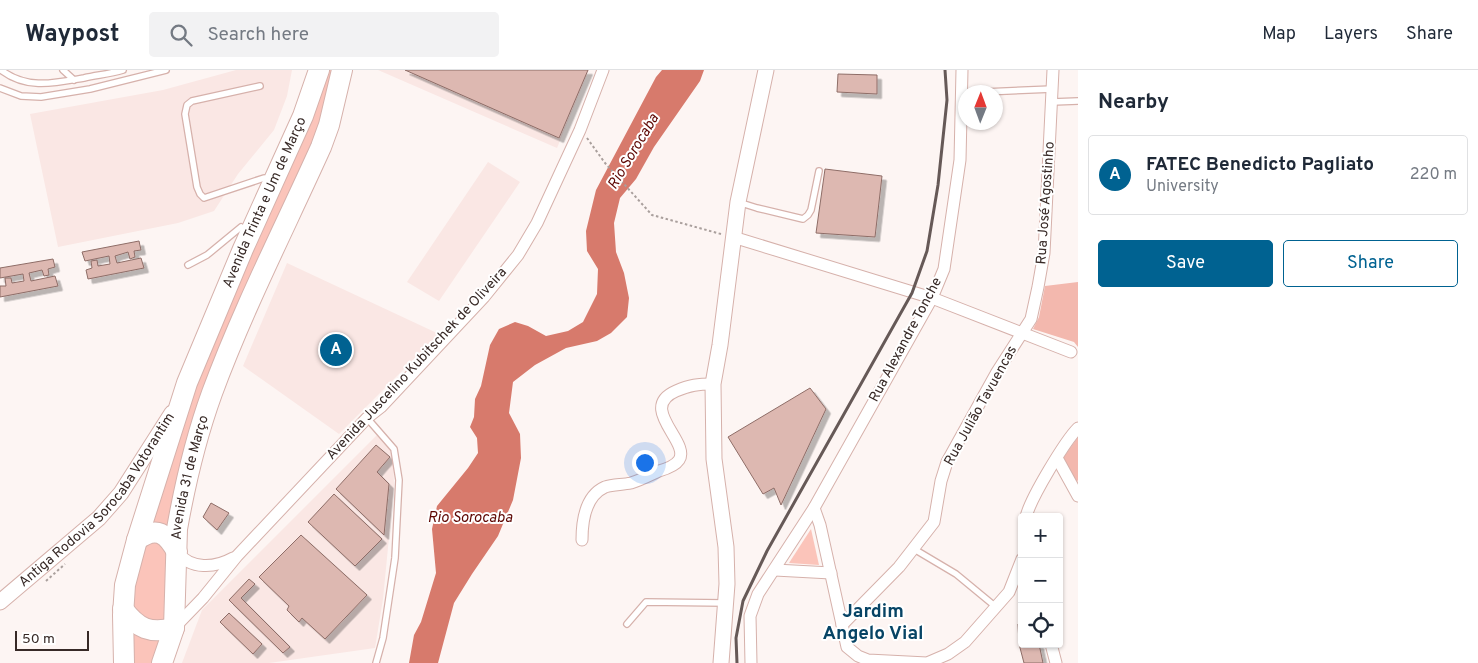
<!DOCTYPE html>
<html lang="en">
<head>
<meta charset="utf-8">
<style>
  :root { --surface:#fff; --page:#f2f2f3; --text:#1f2937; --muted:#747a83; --line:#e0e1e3; --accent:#006291 }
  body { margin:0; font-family:Overpass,sans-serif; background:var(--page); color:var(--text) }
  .controls { position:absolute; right:15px; bottom:15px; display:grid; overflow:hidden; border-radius:5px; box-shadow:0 1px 4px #0004 }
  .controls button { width:45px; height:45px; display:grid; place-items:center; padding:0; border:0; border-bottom:1px solid var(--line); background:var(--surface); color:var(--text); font:25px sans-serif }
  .compass { position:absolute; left:958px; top:15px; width:45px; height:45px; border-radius:50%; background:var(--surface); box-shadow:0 1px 4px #0004; rotate:1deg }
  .scale { position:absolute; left:15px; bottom:12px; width:74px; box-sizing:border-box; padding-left:5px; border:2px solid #372926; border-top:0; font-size:14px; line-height:18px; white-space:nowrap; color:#372926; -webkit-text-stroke:4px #fff; paint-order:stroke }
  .you { position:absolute; left:644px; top:392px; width:18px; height:18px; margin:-12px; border:4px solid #fff; border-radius:50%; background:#1a73e8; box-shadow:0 0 0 8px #1a73e833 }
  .badge { display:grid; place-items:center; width:32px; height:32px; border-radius:50%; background:var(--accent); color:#fff; font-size:16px; font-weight:700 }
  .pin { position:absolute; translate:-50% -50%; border:2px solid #fff; box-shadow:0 1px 5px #0006 }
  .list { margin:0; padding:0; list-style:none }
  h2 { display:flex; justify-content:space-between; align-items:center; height:65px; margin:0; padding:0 20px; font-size:21px }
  h2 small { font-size:16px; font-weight:400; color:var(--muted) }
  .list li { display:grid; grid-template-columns:32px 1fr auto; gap:15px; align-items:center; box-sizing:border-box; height:80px; margin:0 10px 10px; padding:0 10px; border:1px solid var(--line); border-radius:5px }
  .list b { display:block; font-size:19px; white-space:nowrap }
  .list p { margin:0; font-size:16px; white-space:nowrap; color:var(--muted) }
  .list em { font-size:16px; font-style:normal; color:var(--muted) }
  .actions { display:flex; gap:10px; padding:15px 20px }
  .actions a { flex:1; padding:11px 0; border:1px solid var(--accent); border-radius:5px; text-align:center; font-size:18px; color:var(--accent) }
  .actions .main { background:var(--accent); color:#fff }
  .icon { flex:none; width:28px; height:28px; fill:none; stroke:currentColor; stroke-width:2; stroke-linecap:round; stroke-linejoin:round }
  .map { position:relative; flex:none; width:1078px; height:593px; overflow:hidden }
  header { display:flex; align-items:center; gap:30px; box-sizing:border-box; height:70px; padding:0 25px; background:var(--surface); border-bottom:1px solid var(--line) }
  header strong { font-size:24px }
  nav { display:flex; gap:28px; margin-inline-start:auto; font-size:18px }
  .search { width:350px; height:45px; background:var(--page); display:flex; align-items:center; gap:12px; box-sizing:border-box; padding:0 18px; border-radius:5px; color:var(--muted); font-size:19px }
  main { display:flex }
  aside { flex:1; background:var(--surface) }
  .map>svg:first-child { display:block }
</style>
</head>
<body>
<header>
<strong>Waypost</strong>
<div class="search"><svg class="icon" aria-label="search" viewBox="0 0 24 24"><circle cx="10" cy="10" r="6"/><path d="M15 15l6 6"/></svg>Search here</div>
<nav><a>Map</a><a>Layers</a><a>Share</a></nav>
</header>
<main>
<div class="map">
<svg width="1078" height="593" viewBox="0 0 1078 593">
  <defs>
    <filter id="shadow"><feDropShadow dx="4.5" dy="4.5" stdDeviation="0" flood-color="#0004"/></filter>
  </defs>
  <rect width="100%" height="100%" fill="#fdf5f3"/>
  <!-- built -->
  <g fill="#fae7e4">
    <path d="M236 0H292L287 26 274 60 238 104 214 141 178 153 58 177 30 44 163 20Z"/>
    <path d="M378 0H589L557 78Z"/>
    <path d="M488 92 520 112 439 231 407 212Z"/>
    <path d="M287 193 439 264 339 364 243 296Z"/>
    <path d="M377 365 393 380 394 416 383 529 375 578 269 593H182L202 540Z"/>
  </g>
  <!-- green -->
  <g fill="#fbc4ba">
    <path d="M324 0H338L323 54 245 225 172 463 152 456 188 328Z"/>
    <path d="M811 459 819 495 789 493Z"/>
    <path d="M149 468 168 479 167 545 164 550 146 552 132 535 139 490Z"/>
    <path d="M130 557 165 564 155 593H132Z"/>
  </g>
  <!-- forest -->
  <g fill="#f3b8ae">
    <path d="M1078 212V277L1074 272 1033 259 1039 247 1045 216Z"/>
    <path d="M1078 367V410L1077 412 1063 388Z"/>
  </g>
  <!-- water -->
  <path fill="#d77a6c" d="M662 0H704L700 11 654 77 636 109 620 128 614 153 616 182 624 203 629 228 627 247 611 263 597 271 566 278 535 295 513 312 509 343 520 364 521 388 513 430 498 466 472 504 454 533 438 593H409L414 565 421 552 436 503 432 459 437 436 468 398 478 383 477 368 470 357 474 347 475 329 481 316 490 275 499 259 515 252 528 256 546 266 568 261 583 252 597 224 598 199 587 181 586 161 596 120 656 7Z"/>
  <!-- building -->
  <g fill="#ddb8b1" stroke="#8e6d67" filter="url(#shadow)">
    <path d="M405 0H588L559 68Z"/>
    <path d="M838 4 877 5V24L837 22Z"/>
    <path d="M825 99 882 106 875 167 816 163Z"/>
    <path d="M139 171 141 180 134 181 135 187 130 189 128 182 115 186 117 193 141 188 144 198 88 209 86 200 92 198 91 191 97 190 98 196 110 194 109 186 85 191 82 182Z"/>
    <path d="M53 189 55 197 48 199 49 205 44 206 42 200 29 203 31 211 55 206 58 216 0 227V216H6L5 208H11L12 213 24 211 23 204 0 208V198Z"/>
    <path d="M810 318 826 339 781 435 774 418 763 424 728 367Z"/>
    <path d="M376 375 390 387 377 402 389 414 384 465 336 419Z"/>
    <path d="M334 424 382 469 355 496 308 452Z"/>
    <path d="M211 433 229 443 217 460 203 447Z"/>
    <path d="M301 465 367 525 325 569 302 548 299 552 287 540 289 536 259 507Z"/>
    <path d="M249 509 255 514 241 528 290 577 283 583 229 530Z"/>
    <path d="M229 543 262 574 253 584 220 552Z"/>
    <path d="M1018 554 1022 555V574H1039L1043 593H1024L1019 574Z"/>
  </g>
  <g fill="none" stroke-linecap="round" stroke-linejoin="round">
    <defs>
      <g id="lane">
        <path d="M1 0C27 20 55 13 84 8 97 5 110 4 123 0"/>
        <path d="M63 0 74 10"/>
        <path d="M260 16 192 31 187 35 185 44 197 117 200 124 204 128 264 108"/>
        <path d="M0 18 21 26 41 27 90 19 166 0"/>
        <path d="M984 22 1053 19"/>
        <path d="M1052 32 1078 31"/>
        <path d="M738 132 757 138 803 149 808 145 811 140 819 101"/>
        <path d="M188 195 207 185 241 157"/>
        <path d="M367 348 394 379 399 410 395 488 383 568 376 593"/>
        <path d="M914 479 956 504 996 537"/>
        <path d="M627 554 646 532 725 533"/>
      </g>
      <g id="street">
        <path d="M733 167 932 228 1071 282"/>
        <path d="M1057 388 1078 426"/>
        <path d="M814 438 820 455 847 577 858 586 868 590 927 593 948 584 965 572 1009 522 1022 489"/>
        <path d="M1026 447C1030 429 1065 371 1078 358"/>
        <path d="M582 470C582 451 585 426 605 417 613 414 622 415 631 413 641 410 650 405 659 401 666 399 675 396 679 390 691 372 637 338 676 321 690 315 698 314 713 314"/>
        <path d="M177 482C191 500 215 498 233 488"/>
        <path d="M775 500 831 503"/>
        <path d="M842 555 899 497 934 452 941 411 947 392 997 302 1031 249 1038 217 1044 183 1053 0"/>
        <path d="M174 558 203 528 237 486 367 348 381 337 484 227 518 185 537 153 580 60 603 0"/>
        <path d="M1051 574 1056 593"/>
        <path d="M751 593 750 546 758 524 814 438 932 228 944 199 960 90 962 0"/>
      </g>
      <g id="secondary">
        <path id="s1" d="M0 532 99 448 121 423 172 343"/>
        <path d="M721 593 727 514 726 477 714 389 713 314 720 275 738 132 766 0"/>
      </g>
      <g id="highway">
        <path d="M137 470C157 455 167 464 177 482"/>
        <path d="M123 539C138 559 150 564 174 558"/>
        <path id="s2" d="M124 593 123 545 125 515 137 470 187 313 243 179 303 46 319 0"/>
        <path id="s3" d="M162 593 174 558 177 459C185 414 196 367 212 323 243 239 284 159 321 77L329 55 342 0"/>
      </g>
    </defs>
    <!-- lane casing -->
    <use href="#lane" stroke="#d6b1ab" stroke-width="8"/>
    <!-- street casing -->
    <use href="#street" stroke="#d6b1ab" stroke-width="13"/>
    <!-- secondary casing -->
    <use href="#secondary" stroke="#d6b1ab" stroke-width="17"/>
    <!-- highway casing -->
    <use href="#highway" stroke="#d6b1ab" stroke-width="22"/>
    <!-- path -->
    <g stroke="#a99f9c" stroke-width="2" stroke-dasharray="2.5 2.5" stroke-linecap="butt">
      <path d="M587 68 605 93 652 145 721 164"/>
      <path d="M46 511 65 494"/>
    </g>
    <!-- lane -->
    <use href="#lane" stroke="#fff" stroke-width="5.5"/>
    <!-- street -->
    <use href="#street" stroke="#fff" stroke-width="11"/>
    <!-- secondary -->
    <use href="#secondary" stroke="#fff" stroke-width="15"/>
    <!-- highway -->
    <use href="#highway" stroke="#fff" stroke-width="20"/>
    <!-- rail -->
    <path stroke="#665957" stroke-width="3" d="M737 593 736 568 743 531 767 481 912 223 927 181 938 115 947 30 945 0"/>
  </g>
  <g text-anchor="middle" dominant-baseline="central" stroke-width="4" stroke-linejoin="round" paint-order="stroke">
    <!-- street labels -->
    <g font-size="14" fill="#372926" stroke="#fff">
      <text stroke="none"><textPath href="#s2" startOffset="486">Avenida Trinta e Um de Março</textPath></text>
      <text transform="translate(1046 133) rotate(-86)">Rua José Agostinho</text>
      <text transform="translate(906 270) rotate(-62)">Rua Alexandre Tonche</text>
      <text transform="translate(417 294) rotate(-47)">Avenida Juscelino Kubitschek de Oliveira</text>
      <text transform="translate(981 336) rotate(-61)">Rua Julião Tavuencas</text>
      <text stroke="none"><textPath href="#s3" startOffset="189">Avenida 31 de Março</textPath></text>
      <text stroke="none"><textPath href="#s1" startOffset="142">Antiga Rodovia Sorocaba Votorantim</textPath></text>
    </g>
    <!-- water labels -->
    <g font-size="15" font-style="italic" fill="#5e0703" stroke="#fff">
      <text transform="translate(634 82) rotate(-59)">Rio Sorocaba</text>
      <text x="470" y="448">Rio Sorocaba</text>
    </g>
    <!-- district labels -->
    <g font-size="19" font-weight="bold" fill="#074465" stroke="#fff">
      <text x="873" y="542">Jardim<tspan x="873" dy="22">Angelo Vial</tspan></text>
    </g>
  </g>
</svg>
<div class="controls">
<button>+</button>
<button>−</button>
<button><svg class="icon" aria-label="locate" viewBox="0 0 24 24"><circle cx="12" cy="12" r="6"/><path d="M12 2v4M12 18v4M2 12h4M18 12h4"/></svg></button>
</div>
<svg class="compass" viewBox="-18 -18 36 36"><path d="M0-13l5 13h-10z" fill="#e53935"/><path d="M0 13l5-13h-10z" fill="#747a83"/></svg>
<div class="scale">50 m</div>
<div class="you"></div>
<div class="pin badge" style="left:336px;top:280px">A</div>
</div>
<aside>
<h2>Nearby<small></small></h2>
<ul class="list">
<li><span class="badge">A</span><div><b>FATEC Benedicto Pagliato</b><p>University</p></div><em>220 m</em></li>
</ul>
<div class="actions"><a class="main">Save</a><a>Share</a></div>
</aside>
</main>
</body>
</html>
